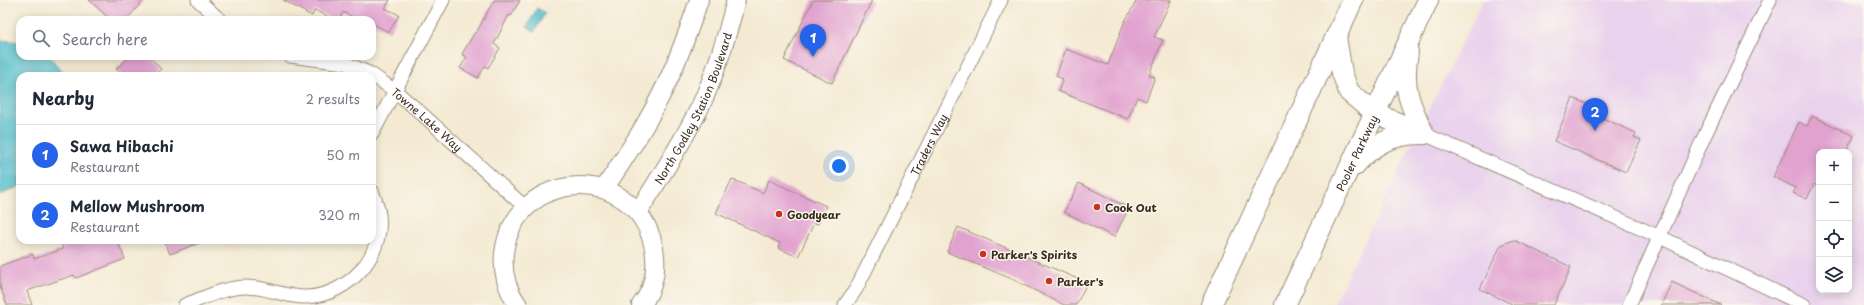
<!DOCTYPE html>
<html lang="en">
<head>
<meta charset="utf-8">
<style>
  :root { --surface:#fff; --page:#f2f2f3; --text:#1f2937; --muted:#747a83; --line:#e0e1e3; --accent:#2563eb }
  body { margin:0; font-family:"Playpen Sans",sans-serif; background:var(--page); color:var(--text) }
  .controls { position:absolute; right:12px; bottom:12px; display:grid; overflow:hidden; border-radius:8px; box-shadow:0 2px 10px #0003 }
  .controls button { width:36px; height:36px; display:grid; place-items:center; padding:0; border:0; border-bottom:1px solid var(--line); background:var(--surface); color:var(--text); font:20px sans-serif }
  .you { position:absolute; left:839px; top:166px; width:14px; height:14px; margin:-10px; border:3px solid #fff; border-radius:50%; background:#1a73e8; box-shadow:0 0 0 6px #1a73e833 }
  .badge { display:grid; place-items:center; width:26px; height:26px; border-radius:50%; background:var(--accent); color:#fff; font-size:13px; font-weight:700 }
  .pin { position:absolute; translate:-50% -33px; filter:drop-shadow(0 1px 2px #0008) }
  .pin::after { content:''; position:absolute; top:21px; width:14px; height:12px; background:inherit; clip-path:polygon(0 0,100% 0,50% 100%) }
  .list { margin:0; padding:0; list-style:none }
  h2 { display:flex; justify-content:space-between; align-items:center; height:52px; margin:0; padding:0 16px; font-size:17px }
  h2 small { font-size:13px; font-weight:400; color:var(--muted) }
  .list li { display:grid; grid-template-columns:26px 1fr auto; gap:12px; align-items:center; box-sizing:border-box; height:60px; padding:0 16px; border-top:1px solid var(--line) }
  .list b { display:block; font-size:15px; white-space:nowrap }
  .list p { margin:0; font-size:13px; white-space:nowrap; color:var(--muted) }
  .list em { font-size:13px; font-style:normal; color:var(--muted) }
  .icon { flex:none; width:22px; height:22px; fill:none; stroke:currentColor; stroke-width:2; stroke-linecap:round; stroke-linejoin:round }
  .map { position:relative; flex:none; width:1864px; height:305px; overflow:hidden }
  .search { position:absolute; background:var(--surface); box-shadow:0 2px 10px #0003; left:16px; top:16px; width:360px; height:44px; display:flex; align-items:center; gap:10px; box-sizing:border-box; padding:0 14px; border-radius:12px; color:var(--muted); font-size:15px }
  .panel { position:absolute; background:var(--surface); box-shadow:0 2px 10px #0003; left:16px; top:72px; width:360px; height:172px; border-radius:12px }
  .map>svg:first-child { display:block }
</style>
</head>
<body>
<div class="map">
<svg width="1864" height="305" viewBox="0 0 1864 305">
  <rect width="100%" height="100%" fill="#fbf7ec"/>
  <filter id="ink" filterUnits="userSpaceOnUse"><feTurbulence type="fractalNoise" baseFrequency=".025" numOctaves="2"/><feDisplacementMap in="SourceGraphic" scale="8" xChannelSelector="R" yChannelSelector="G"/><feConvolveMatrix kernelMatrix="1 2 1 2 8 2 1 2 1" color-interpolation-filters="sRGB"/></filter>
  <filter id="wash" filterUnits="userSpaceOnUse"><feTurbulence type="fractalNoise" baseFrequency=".012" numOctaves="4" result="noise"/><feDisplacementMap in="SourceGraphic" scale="16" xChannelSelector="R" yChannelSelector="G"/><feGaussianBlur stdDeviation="0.9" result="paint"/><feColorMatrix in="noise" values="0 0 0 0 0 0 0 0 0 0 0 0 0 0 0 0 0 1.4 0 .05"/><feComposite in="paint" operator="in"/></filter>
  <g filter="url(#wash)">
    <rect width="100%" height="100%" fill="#f4ead3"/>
    <!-- built -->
    <path fill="#e9d2ed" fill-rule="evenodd" d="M1483 0H1864V305H1333ZM1819 152H1849V290H1819Z"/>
    <!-- water -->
    <g fill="#52becd" stroke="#467476">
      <path d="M537 8 545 13 534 32 527 27Z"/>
      <path d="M0 40 20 42V56H49L62 71 64 76H20V186L0 195Z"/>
    </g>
    <g id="blocks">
      <!-- building -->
      <g fill="#e1a2d0">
        <path d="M89 0H144L126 20H111Z"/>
        <path d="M283 0H390L385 8 399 15 389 32 372 23V20H358L343 12 339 20H334L315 10 312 16Z"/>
        <path d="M494 0H520L511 16 509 15 494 44 500 48 488 68 485 66 478 78 460 68 467 57 462 54 475 32 476 33Z"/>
        <path d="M813 0H872L832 83 784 60Z"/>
        <path d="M1137 0H1171L1154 37 1163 40 1149 75 1155 77 1146 101 1137 97 1128 119 1058 91 1063 79 1056 76 1066 49 1108 65 1124 23Z"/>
        <path d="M130 56H149L161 69 154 76H123L116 69Z"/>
        <path d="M1573 98 1600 110 1598 116 1636 133 1634 137 1641 140 1626 172 1554 141Z"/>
        <path d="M1812 116 1854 136 1846 152H1819V187L1814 184 1807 199 1793 193 1796 188 1773 177 1799 122 1807 126Z"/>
        <path d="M732 179 763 193 769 180 826 206 818 224 814 223 798 257 778 248 780 243 716 213Z"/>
        <path d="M1079 183 1129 208 1114 237 1064 212Z"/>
        <path d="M958 227 1087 283 1076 305H1064L1012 279 947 252Z"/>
        <path d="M69 240H117L125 259 76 278 74 275 27 291 32 305H7L0 286V266L33 254 34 259 63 249 61 243Z"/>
        <path d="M164 240H204V241L170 254Z"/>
        <path d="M1514 240 1571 267 1554 305H1514L1480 289 1501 245Z"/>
        <path d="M1672 282 1721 305H1661Z"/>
      </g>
    </g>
  </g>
  <g filter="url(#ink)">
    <use href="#blocks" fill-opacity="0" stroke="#988a78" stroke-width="1"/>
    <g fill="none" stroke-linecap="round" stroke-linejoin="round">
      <defs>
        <g id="street">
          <path d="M198 0 220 20"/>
          <path id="s1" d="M290 56 345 63 371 74 395 91 422 114 526 208"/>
          <path d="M372 134 443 0"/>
          <path d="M1424 134 1660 237 1804 305"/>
          <path d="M185 305C204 298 223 288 244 287 265 286 286 298 307 297 348 295 384 257 379 215 378 207 375 199 372 191"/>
          <path id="s2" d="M845 305 856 289 1001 0"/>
          <path d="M1629 305 1703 139 1770 0"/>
        </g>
        <g id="secondary">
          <path d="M604 189C624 159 644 129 660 97 676 66 688 33 699 0"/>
          <path id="s3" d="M638 212C660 178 682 143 700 107 716 73 727 36 736 0"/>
          <path d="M518 305C507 290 502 271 504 253 515 169 633 162 653 244 658 264 655 289 641 305"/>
        </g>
        <g id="primary">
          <path d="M1336 37 1342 73 1349 92 1374 113 1424 134"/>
          <path d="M1408 52C1402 87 1409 103 1424 134"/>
          <path d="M1354 166C1373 144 1392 134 1422 134"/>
          <path d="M1211 305 1353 0"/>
          <path id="s4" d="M1285 305 1428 0"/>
        </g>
      </defs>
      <!-- street casing -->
      <use href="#street" stroke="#988a78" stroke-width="15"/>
      <!-- secondary casing -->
      <use href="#secondary" stroke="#988a78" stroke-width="20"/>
      <!-- primary casing -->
      <use href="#primary" stroke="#988a78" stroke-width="22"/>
      <!-- street -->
      <use href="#street" stroke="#fff" stroke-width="13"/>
      <!-- secondary -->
      <use href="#secondary" stroke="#fff" stroke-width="18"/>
      <!-- primary -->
      <use href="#primary" stroke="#fff" stroke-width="20"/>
    </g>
  </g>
  <!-- markers -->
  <g fill="#c8321e" stroke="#fbf7ec" stroke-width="1.5">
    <circle cx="1097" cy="207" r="4"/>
    <circle cx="779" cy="214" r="4"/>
    <circle cx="983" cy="254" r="4"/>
    <circle cx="1049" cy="281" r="4"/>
  </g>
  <g text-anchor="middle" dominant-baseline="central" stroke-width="3" stroke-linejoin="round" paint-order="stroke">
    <!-- street labels -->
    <g font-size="11" fill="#3b2a1e" stroke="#fbf7ec">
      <text stroke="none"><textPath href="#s3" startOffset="118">North Godley Station Boulevard</textPath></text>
      <text stroke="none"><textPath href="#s1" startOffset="156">Towne Lake Way</textPath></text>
      <text stroke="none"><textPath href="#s2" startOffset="181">Traders Way</textPath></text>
      <text stroke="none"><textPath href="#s4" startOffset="168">Pooler Parkway</textPath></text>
    </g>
    <!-- poi labels -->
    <g font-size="11" font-weight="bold" fill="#3b2a1e" stroke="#fbf7ec" text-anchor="start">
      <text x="1105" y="207">Cook Out</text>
      <text x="787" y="214">Goodyear</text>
      <text x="991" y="254">Parker's Spirits</text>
      <text x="1057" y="281">Parker's</text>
    </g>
  </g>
</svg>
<div class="controls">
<button>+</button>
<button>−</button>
<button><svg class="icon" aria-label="locate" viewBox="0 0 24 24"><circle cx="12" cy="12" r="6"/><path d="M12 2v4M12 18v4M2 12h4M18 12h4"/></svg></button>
<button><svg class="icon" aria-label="layers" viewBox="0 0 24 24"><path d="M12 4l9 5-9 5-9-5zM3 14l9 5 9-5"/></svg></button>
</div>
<div class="you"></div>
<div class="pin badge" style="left:813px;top:57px">1</div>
<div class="pin badge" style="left:1595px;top:131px">2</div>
<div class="search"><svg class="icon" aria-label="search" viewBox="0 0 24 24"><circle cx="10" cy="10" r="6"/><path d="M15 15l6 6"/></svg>Search here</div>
<section class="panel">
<h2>Nearby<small>2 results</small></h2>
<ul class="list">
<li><span class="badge">1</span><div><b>Sawa Hibachi</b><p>Restaurant</p></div><em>50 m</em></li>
<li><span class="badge">2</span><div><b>Mellow Mushroom</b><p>Restaurant</p></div><em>320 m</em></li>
</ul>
</section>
</div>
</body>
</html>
